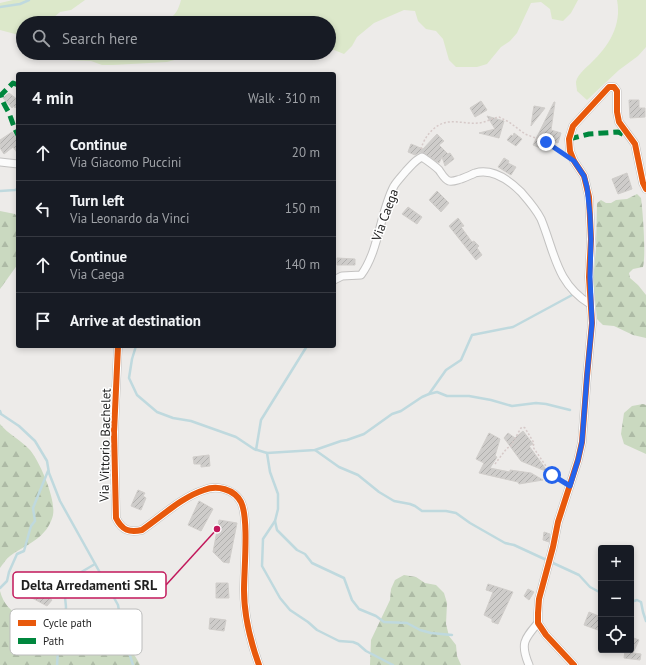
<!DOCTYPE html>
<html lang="en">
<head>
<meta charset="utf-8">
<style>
  :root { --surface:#171b24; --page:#20242c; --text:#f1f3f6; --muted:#9ea1a6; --line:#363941 }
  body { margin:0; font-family:"PT Sans",sans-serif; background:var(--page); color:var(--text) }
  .controls { position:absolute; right:12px; bottom:12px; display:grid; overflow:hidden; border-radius:4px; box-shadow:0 2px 6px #0003 }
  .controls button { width:36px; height:36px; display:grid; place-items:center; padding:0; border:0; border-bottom:1px solid var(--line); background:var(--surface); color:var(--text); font:20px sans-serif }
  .stop { position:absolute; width:12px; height:12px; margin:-9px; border:3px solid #2563eb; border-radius:50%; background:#fff }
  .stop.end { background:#2563eb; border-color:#fff; box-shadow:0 1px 4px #0008 }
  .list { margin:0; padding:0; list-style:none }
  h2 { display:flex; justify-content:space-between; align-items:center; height:52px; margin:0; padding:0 16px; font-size:17px }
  h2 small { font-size:13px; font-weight:400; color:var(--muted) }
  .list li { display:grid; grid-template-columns:26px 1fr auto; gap:12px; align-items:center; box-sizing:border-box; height:56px; padding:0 16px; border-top:1px solid var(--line) }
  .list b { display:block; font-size:15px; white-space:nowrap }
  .list p { margin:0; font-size:13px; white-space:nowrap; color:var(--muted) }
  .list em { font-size:13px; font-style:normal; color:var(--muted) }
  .icon { flex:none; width:22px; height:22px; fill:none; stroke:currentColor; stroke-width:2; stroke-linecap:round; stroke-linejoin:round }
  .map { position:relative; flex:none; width:646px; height:665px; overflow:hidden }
  .search { position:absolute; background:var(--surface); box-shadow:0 2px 6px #0003; left:16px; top:16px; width:320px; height:44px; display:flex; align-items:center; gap:10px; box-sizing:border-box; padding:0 14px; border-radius:22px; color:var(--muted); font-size:15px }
  .panel { position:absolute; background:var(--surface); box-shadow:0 2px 6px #0003; left:16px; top:72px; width:320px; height:276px; border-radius:4px }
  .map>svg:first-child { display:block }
</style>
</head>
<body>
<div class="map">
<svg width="646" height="665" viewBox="0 0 646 665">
  <defs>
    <pattern id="forest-firs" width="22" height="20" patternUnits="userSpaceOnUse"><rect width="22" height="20" fill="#cad9c0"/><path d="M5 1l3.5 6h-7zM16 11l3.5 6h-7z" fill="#adbaa5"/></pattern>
    <pattern id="building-hatch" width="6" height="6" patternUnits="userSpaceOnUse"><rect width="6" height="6" fill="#ceccca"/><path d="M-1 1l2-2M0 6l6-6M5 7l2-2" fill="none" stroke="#b0afad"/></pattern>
  </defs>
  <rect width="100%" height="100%" fill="#edebe9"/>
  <!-- grass -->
  <g fill="#dce8ca">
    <path d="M13 0H85L71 10 60 12 47 23H23V35L15 34 0 30V3Z"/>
    <path d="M181 0H578L571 13 563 21 552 19 550 9 541 2 531 3 517 33 510 41 501 47 487 64 477 67H456L449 60 443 39 436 31 426 29 418 21 415 11 404 10 374 23 357 37 352 46 344 54 334 50H329V23H158C173 18 177 15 181 0Z"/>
    <path d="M617 0H646V47L638 56 619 70 587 100 577 91C577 89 576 85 576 82 577 75 586 68 591 63 609 46 622 25 617 0Z"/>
    <path d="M54 53H310L305 54H241L220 58 199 57 178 59 167 62 113 65H102L91 61 66 60 56 57Z"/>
  </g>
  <!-- forest -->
  <g fill="url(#forest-firs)">
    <path d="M637 194 641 198C643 213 646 255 643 267L633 269 629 273 630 278 638 285 646 295V338L633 335 614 326 603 325 597 319 593 281 596 248 597 203 601 200 606 203H611L616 200 627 199Z"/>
    <path d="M0 211 15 214 18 218V264L0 289Z"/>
    <path d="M643 404 646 405V454L624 444 621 434 624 413 632 406Z"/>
    <path d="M0 424C8 434 21 440 30 450 40 462 56 499 53 515 52 520 48 528 45 531 35 543 22 547 10 556 6 559 3 564 0 568Z"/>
    <path d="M404 575 416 577 425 583 436 585 444 593 447 603 446 624 449 636 456 645 457 656 461 665H370L371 640 390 600 391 589 395 580Z"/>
    <path d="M0 591C9 624 41 620 69 620 74 621 79 620 84 621 106 628 131 644 140 665H0Z"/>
  </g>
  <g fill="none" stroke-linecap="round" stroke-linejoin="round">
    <!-- stream -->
    <g stroke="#bfd9de" stroke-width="2.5">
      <path d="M0 7 20 4 29 0"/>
      <path d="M0 191 15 190 18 189"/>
      <path d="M136 346 132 359 129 378 137 395 157 412 173 418 191 421 236 437 254 449 267 453 315 450 341 441 347 440 364 434 392 414 401 411 422 397 429 394 446 370 461 360 472 335 513 327 574 294"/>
      <path d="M429 394 437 392 447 396H469L491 400 512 406 536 403 546 404 570 410"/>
      <path d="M0 411 1 414 19 426 35 441 47 461 49 473 60 501 118 605 123 634 133 665"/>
      <path d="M256 450 261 420 307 346"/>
      <path d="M315 450 339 467 358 475 379 492 394 501 410 504 415 506 422 511H446L456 513 470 523 505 543 514 545 579 575 590 587 601 593"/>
      <path d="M267 453 270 472 278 494V509L275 521 263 539 262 566 280 598 290 610 308 622 317 630 339 641 353 642 358 644 366 651 393 665"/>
      <path d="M275 521 277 530 297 550 305 554 312 563 344 578 352 600 359 609 376 616 384 622 407 623 420 630 431 633 452 635"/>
      <path d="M0 588 7 581 9 572 17 554 24 551 31 526 35 521 33 508 48 471"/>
      <path d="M631 602 637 600 641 602 643 612 646 621"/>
      <path d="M57 665 59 635 60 625 65 619 66 607 64 587 66 581 95 564"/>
    </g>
  </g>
  <!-- building -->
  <g fill="url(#building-hatch)" stroke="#d0cdca">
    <path d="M9 93 18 100V104L15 108 14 106 12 108 3 98Z"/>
    <path d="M629 100H639V108H645V117L630 118Z"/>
    <path d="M481 101 487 110 475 117 470 108Z"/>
    <path d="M554 102H555L551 130 561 133 558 143 547 139 543 149 533 145Z"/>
    <path d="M534 106 545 108 531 126 533 112Z"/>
    <path d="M487 116 504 121 499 138 479 133 495 129Z"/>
    <path d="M12 132 18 140V154L13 147 4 154 0 148V140Z"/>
    <path d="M514 133 522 139 516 146 507 140 511 135 513 136Z"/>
    <path d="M437 134 444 141 439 145 448 154 450 153 454 159 445 166 442 157 439 163 424 153 420 152 415 155 408 152 411 144 423 149Z"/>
    <path d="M504 158 509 161 508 163 516 167 511 175 498 167Z"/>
    <path d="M627 173 632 189 618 194 612 179Z"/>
    <path d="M437 191 449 203 441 212 429 200Z"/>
    <path d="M408 207 422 217 417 224 402 214Z"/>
    <path d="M458 218 464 226 461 227 472 242 474 241 479 246 477 248 482 255 476 260 449 226Z"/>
    <path d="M337 258 355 259V265H337Z"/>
    <path d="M523 431 533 444 529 446 548 472 521 461 504 438 508 433 515 438Z"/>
    <path d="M489 433 500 439 495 456 497 457 490 468 510 472V470L531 473 543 480 519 484 518 482 479 473 484 463 476 459Z"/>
    <path d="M209 455 210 466 201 467V464H194L193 457Z"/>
    <path d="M138 490 145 493 143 496 146 498 141 510 131 506Z"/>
    <path d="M199 501 213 509 201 531 188 525Z"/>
    <path d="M219 520 237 523 229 563 223 562 213 552Z"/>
    <path d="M544 532 550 534 549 542 543 540Z"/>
    <path d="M18 577 52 600 47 606 34 599 23 595 24 592 16 591Z"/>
    <path d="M216 583H228L229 598H216Z"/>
    <path d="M488 584 513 592 498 624 492 622V619L484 615 493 592 486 590Z"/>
    <path d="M528 589 534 592 529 600 524 596Z"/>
    <path d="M589 612 601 617V623L598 630 584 625Z"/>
    <path d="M210 618 226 620 224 631 209 629Z"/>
    <path d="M631 637 639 640 633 653 641 654 640 660 624 658 625 651 631 652Z"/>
  </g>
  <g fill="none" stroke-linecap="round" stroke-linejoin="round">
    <defs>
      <g id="minor">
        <path d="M0 162 18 164"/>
        <path d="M334 280 342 276 361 275C379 251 380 212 394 186 397 181 402 176 406 171 411 166 415 160 422 157 428 161 434 165 439 170 442 174 444 179 449 181 453 182 457 180 461 179 466 177 471 175 475 173 493 168 509 180 521 192 528 200 536 209 541 219 555 253 556 283 590 304"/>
        <path d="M118 346 114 432 116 518C122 530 129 533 142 530 161 517 182 497 204 490 217 485 234 489 241 502 249 518 244 570 244 590 244 614 251 643 259 665"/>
        <path d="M529 665C520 644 524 639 538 623"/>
        <path d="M574 665 546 635 538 623V613L539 599 553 547 558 522 578 460 582 442 587 376 592 323 589 277 591 239 589 197 584 176 574 161 570 151 569 139 573 126 609 87H614L617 91V112L619 122 635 144 643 183 646 189"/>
      </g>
    </defs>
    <!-- minor casing -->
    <use href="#minor" stroke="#c3c2c1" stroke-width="9"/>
    <!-- path -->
    <g stroke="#d6c9c8" stroke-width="1.5" stroke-dasharray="2 2" stroke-linecap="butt">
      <path d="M421 149C424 137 435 123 449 122 458 121 468 124 478 123 485 123 492 118 499 117L509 122 525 134 546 142 562 153"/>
      <path d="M495 464 507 448 510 447 521 428 523 427 525 428 534 443 533 447 552 475 563 483"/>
    </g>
    <!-- minor -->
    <use href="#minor" stroke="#fcfcfc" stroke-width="7"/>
    <!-- quiet -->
    <g stroke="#00873e" stroke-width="5" stroke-dasharray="10 5" stroke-linecap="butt">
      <path d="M18 85 13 83 1 95C2 102 6 107 9 113 12 121 14 128 18 135"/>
      <path d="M569 139 589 134 618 132 627 136"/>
    </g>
    <defs>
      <g id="cycleway">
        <path d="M118 346 114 432 116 518C122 530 129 533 142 530 161 517 182 497 204 490 217 485 234 489 241 502 249 518 244 570 244 590 244 614 251 643 259 665"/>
        <path d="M574 665 546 635 538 623V613L539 599 553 547 558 522 578 460 582 442 587 376 592 323 589 277 591 239 589 197 584 176 574 161 570 151 569 139 573 126 609 87H614L617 91V112L619 122 635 144 643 183 646 189"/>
      </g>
    </defs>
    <!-- cycleway casing -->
    <use href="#cycleway" stroke="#fff" stroke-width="8"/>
    <!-- cycleway -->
    <use href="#cycleway" stroke="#e8590c" stroke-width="6"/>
  </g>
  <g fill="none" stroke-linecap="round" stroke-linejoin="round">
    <!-- route -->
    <path stroke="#2563eb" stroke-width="5" d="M546 142 574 161 584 176 587 187 590 215 591 239 590 277 592 323 587 376 582 442 578 460 570 486 552 475"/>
  </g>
  <g text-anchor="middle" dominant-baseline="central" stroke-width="3" stroke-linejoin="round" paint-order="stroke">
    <!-- street labels -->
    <g font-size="13" fill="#1f1f1f" stroke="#fff">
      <text transform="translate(385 215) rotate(-70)">Via Caega</text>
      <text transform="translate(105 445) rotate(-89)">Via Vittorio Bachelet</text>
    </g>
  </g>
  <!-- legend -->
  <rect x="10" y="609" width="132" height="46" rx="6" fill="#fff" stroke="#bcbcbc" stroke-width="1"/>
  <rect x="18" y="620" width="18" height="6" fill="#e8590c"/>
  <rect x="18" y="638" width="18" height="6" fill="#00873e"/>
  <g font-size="11" fill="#1f1f1f">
    <text x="43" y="627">Cycle path</text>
    <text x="43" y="645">Path</text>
  </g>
  <!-- callouts -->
  <path fill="none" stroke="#c2185b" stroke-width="1.5" d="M217 529L166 585"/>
  <circle fill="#c2185b" stroke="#fff" stroke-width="1.5" cx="217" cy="529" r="4"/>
  <rect fill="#fff" stroke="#c2185b" stroke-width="1.5" x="13" y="572" width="153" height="26" rx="4"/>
  <g font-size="14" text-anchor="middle" font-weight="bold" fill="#1f1f1f">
    <text x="89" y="590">Delta Arredamenti SRL</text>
  </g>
</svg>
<div class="controls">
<button>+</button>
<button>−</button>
<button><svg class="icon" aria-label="locate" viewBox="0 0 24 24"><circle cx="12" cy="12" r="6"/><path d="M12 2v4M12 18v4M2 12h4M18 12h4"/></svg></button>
</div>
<div class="stop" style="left:552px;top:475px"></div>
<div class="stop end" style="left:546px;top:142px"></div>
<div class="search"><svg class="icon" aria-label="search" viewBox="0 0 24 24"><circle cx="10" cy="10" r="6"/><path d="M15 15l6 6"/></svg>Search here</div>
<section class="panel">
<h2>4 min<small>Walk · 310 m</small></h2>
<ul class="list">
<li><svg class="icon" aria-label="ahead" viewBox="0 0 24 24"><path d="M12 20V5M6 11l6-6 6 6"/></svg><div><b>Continue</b><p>Via Giacomo Puccini</p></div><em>20 m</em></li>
<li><svg class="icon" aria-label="left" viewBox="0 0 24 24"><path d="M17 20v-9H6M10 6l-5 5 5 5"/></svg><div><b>Turn left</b><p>Via Leonardo da Vinci</p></div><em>150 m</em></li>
<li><svg class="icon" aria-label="ahead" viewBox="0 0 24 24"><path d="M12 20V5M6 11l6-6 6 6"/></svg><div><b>Continue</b><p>Via Caega</p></div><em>140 m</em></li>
<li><svg class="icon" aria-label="arrive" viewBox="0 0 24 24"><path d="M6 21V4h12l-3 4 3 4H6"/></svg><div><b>Arrive at destination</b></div></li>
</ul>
</section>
</div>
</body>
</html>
